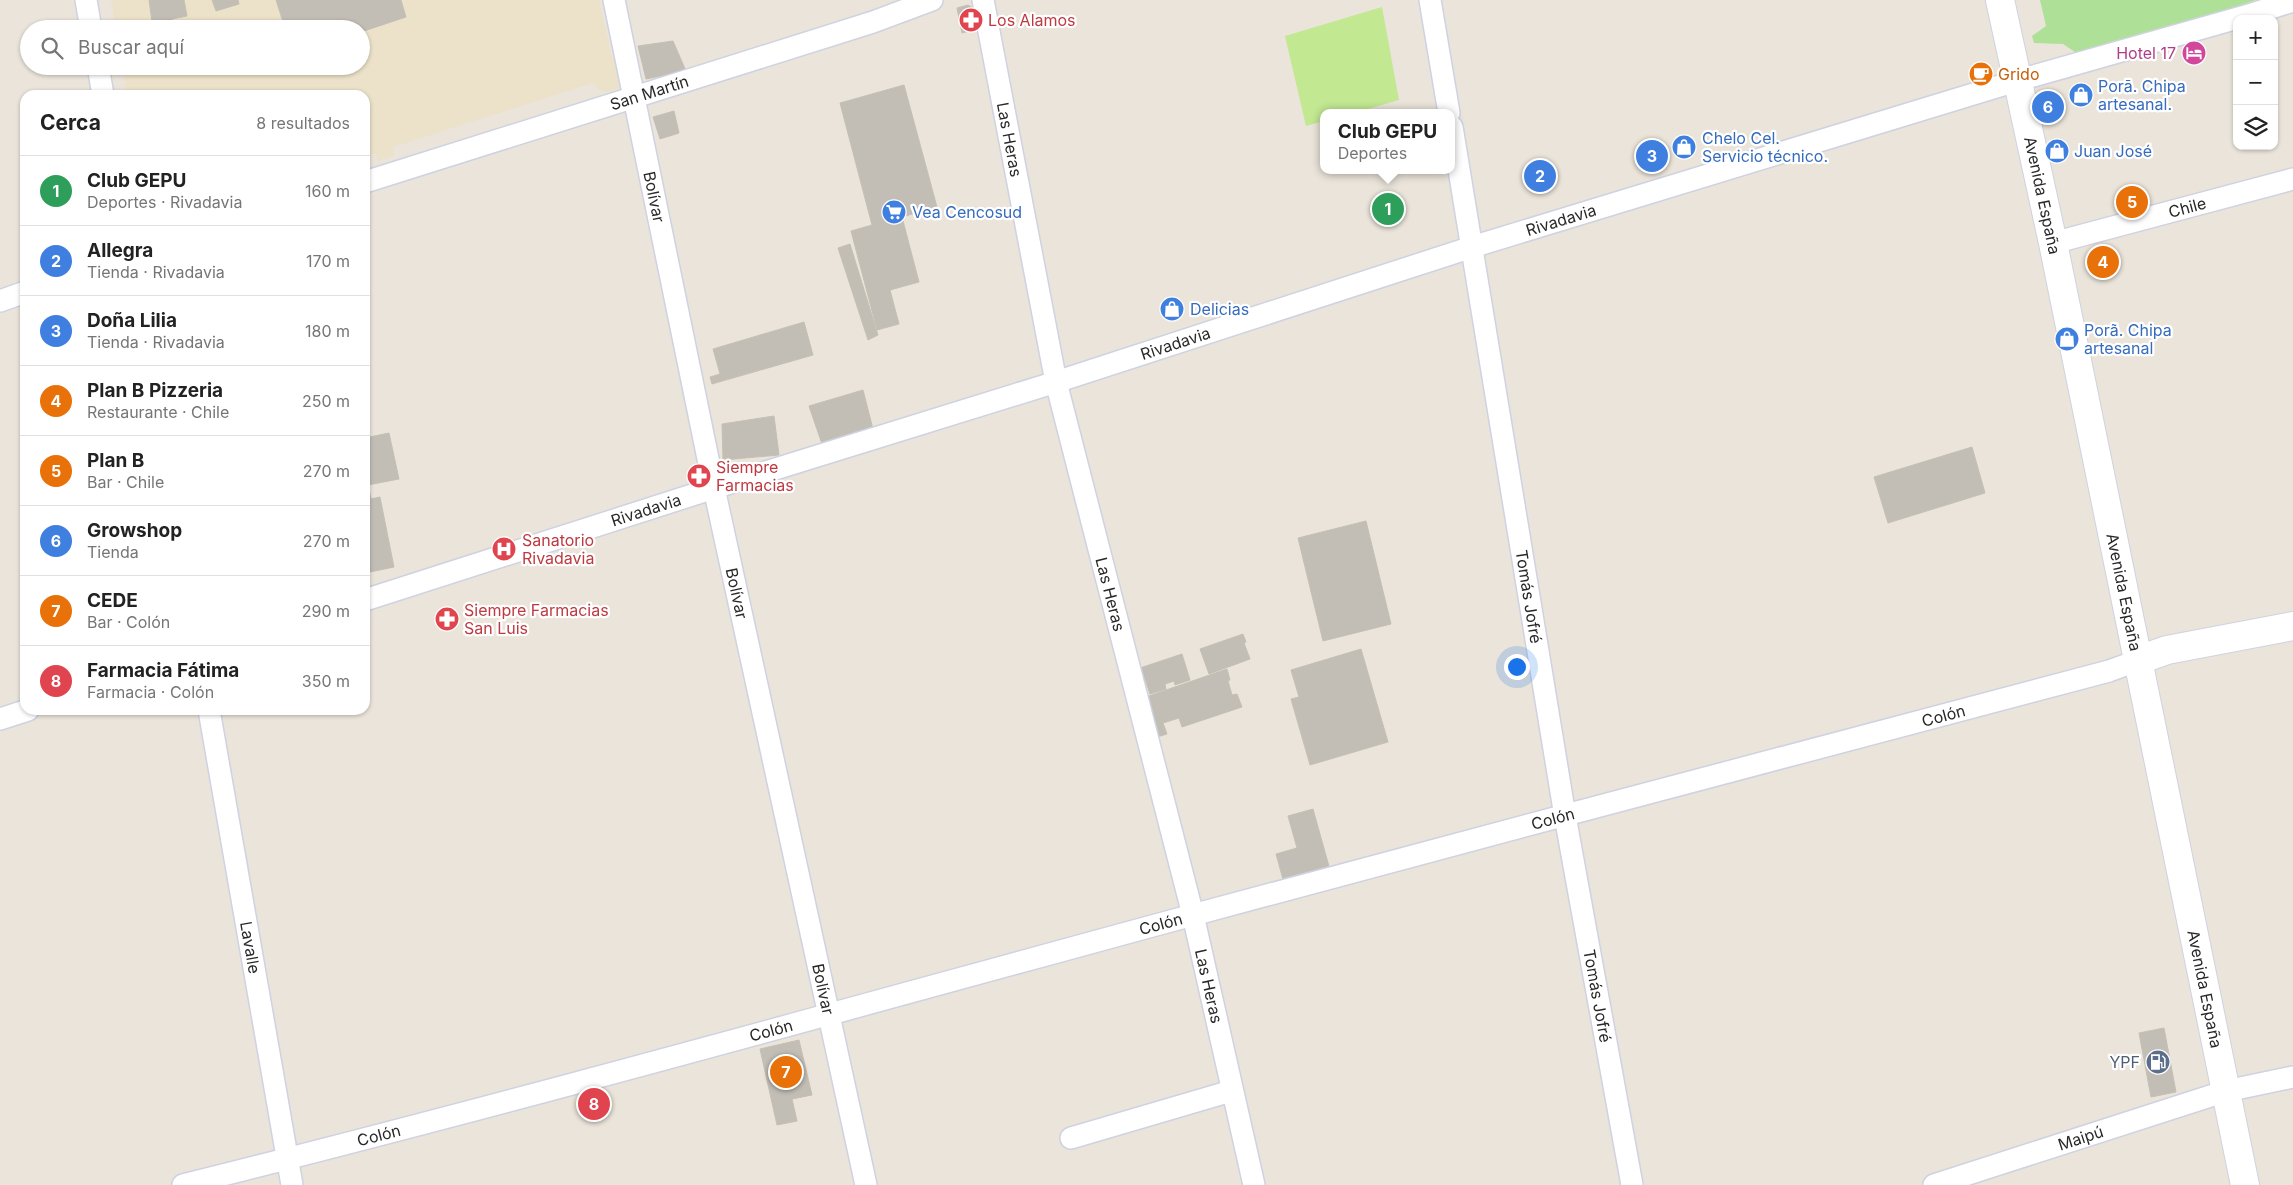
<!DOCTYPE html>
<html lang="es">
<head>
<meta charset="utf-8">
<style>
  :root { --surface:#fff; --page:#f6f6f6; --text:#222; --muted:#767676; --line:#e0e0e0; --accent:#1a73e8 }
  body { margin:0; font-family:Inter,sans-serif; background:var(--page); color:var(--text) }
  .controls { position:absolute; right:15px; top:15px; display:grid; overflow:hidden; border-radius:10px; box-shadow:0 1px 4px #0004 }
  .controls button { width:45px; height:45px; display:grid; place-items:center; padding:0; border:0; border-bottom:1px solid var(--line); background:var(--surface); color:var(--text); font:25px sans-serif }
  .you { position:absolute; left:1516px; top:666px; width:18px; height:18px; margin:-12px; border:4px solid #fff; border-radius:50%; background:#1a73e8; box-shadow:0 0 0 8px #1a73e833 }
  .badge { display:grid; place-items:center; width:32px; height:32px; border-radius:50%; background:var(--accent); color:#fff; font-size:16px; font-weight:700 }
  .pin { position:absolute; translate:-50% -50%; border:2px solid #fff; box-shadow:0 1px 5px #0006 }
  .popup { position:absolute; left:1320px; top:109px; width:135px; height:65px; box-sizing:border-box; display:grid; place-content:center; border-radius:10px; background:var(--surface); filter:drop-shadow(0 1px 4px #0005); font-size:16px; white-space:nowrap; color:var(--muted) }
  .popup b { font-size:19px; color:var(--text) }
  .popup::after { content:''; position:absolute; left:50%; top:100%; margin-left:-10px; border:10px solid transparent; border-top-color:var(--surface) }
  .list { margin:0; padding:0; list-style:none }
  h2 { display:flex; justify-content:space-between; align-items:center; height:65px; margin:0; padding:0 20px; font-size:21px }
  h2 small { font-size:16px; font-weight:400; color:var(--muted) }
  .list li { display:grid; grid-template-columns:32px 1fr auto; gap:15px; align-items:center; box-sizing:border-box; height:70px; padding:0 20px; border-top:1px solid var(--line) }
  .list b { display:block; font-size:19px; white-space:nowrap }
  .list p { margin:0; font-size:16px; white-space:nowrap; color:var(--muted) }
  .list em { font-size:16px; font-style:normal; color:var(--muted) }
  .icon { flex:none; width:28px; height:28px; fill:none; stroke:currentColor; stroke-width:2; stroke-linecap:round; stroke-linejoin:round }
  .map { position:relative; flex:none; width:2293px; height:1185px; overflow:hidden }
  .search { position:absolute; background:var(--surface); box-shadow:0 1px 4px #0004; left:20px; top:20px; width:350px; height:55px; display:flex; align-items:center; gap:12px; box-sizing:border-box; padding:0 18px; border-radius:28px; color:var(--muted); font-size:19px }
  .panel { position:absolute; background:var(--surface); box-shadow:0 1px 4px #0004; left:20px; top:90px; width:350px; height:625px; border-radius:15px }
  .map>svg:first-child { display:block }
</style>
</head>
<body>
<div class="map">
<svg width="2293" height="1185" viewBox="0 0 2293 1185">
  <rect width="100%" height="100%" fill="#eae4da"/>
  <!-- education -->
  <path fill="#ece2c9" d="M111 0H599L612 58 617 61 621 85 617 89 606 92 601 91 593 83 393 147 395 155 378 161 375 153 365 156V95H127L122 66H361V29H116Z"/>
  <!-- green -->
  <path fill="#aee197" d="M2040 0H2256L2084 58 2063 44 2034 43 2032 36 2046 26Z"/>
  <!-- pitch -->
  <path fill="#c2e892" d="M1382 7 1399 100 1354 113H1324V121L1306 126 1285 36Z"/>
  <!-- building -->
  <g fill="#c2beb6" stroke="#c5c0b4">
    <path d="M149 0H184L187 16 172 19 174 25 188 22 189 29H153Z"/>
    <path d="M212 0H238L239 4 216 11Z"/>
    <path d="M276 0H401L406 17 361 32V29H283L285 28Z"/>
    <path d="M968 5 981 13 984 27 962 33 957 8Z"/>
    <path d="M673 41 686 71 646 79 638 46Z"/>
    <path d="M904 85 937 207 902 217 919 282 890 290 899 324 877 330 851 231 872 225 840 103Z"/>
    <path d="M674 111 679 133 660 139 653 117Z"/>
    <path d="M850 244 878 335 868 340 838 248Z"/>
    <path d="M804 322 813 355 712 384 710 377 720 374 713 349Z"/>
    <path d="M863 390 874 433 823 447 809 406Z"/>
    <path d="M774 416 779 455 723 460 722 424Z"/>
    <path d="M389 433 399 479 368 485 371 499 380 497 394 567 365 573V438Z"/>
    <path d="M1972 447 1985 493 1888 523 1874 477Z"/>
    <path d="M1366 521 1391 624 1323 641 1298 538Z"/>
    <path d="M1243 634 1246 642 1244 643 1250 659 1209 674 1200 649Z"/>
    <path d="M1361 649 1388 742 1310 765 1291 699 1299 697 1291 670Z"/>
    <path d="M1182 654 1190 680 1175 685 1174 681 1165 684 1166 689 1150 694 1145 679 1140 681 1137 669Z"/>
    <path d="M1227 669 1230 680 1228 681 1232 695 1237 694 1242 707 1182 727 1179 718 1163 723 1167 734 1157 737 1143 698Z"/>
    <path d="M1313 809 1330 870 1284 883 1276 854 1297 848 1288 816Z"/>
    <path d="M2164 1028 2176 1092 2151 1097 2139 1033Z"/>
    <path d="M799 1040 812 1095 792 1099 797 1121 777 1125 760 1049Z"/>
  </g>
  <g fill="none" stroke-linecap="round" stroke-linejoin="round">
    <defs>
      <g id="street">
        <path d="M86 0 91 29"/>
        <path id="s1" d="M614 0 714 488 866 1185"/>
        <path id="s2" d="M983 0 1056 382 1193 915 1254 1185"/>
        <path d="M1430 0 1449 113"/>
        <path d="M98 66 103 95"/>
        <path id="s3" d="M1452 127 1565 816 1632 1185"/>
        <path id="s4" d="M365 182 873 22 932 0"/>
        <path id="s5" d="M2053 243 2293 179"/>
        <path d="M0 301 25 292"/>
        <path id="s6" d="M365 600 714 488 1056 382 1472 247 2016 81 2252 14 2293 1"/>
        <path id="s7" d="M209 710 292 1185"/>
        <path d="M0 719 28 710"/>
        <path d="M1071 1138 1231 1091"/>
        <path id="s8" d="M183 1185C520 1101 854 1007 1189 916 1495 832 1803 754 2109 671L2139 660"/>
        <path id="s9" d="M1934 1185 2226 1091 2293 1077"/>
      </g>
      <g id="secondary">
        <path id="s10" d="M2000 0 2053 243 2245 1185"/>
        <path d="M2139 660 2167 650 2293 626"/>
      </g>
    </defs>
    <!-- street casing -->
    <use href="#street" stroke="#cfd2e1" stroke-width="24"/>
    <!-- secondary casing -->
    <use href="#secondary" stroke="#cfd2e1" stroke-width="30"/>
    <!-- street -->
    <use href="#street" stroke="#fff" stroke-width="21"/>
    <!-- secondary -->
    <use href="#secondary" stroke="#fff" stroke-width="28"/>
  </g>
  <!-- icons -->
  <defs>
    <symbol id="pharmacy-disc" viewBox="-11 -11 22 22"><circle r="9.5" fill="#e0444e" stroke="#fff"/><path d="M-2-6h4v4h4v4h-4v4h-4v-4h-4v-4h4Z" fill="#fff"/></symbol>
    <symbol id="hotel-disc" viewBox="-11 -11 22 22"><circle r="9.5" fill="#d1479c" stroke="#fff"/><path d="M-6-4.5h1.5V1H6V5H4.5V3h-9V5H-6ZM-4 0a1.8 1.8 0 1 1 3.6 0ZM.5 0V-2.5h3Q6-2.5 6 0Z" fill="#fff"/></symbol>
    <symbol id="cafe-disc" viewBox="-11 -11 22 22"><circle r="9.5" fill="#e8710a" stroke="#fff"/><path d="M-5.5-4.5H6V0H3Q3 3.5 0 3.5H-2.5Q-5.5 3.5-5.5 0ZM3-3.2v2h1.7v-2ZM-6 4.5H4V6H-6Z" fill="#fff"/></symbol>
    <symbol id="shop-disc" viewBox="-11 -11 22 22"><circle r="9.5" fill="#3f7fe0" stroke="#fff"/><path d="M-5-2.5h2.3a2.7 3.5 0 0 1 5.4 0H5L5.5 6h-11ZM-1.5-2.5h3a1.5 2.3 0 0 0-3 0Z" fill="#fff"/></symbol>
    <symbol id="supermarket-disc" viewBox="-11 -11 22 22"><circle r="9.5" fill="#3f7fe0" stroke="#fff"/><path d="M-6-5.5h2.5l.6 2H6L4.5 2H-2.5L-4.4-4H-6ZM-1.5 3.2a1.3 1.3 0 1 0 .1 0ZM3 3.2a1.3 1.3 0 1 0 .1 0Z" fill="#fff"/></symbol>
    <symbol id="hospital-disc" viewBox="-11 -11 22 22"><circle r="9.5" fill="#e0444e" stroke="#fff"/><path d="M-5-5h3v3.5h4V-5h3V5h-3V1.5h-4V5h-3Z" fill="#fff"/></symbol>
    <symbol id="fuel-disc" viewBox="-11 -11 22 22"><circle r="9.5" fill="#5c6f8a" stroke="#fff"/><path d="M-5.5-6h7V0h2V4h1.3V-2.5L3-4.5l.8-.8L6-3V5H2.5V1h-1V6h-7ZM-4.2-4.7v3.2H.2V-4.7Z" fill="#fff"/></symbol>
  </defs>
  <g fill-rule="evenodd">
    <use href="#pharmacy-disc" x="957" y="6" width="28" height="28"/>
    <use href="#hotel-disc" x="2180" y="39" width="28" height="28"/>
    <use href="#cafe-disc" x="1967" y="60" width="28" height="28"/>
    <use href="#shop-disc" x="2067" y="81" width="28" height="28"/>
    <use href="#shop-disc" x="1670" y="133" width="28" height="28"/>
    <use href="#shop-disc" x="2043" y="137" width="28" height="28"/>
    <use href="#supermarket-disc" x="880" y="198" width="28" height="28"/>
    <use href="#shop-disc" x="1158" y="295" width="28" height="28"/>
    <use href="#shop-disc" x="2053" y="325" width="28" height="28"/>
    <use href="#pharmacy-disc" x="685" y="462" width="28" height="28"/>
    <use href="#hospital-disc" x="490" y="535" width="28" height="28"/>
    <use href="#pharmacy-disc" x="433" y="605" width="28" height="28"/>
    <use href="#fuel-disc" x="2144" y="1048" width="28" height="28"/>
  </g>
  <g text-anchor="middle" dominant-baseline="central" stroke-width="4.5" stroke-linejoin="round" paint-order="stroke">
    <!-- health labels -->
    <g font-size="16" fill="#be3a42" stroke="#fff" text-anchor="start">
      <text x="988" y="20">Los Alamos</text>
      <text x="716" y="467">Siempre<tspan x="716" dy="18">Farmacias</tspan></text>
      <text x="522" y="540">Sanatorio<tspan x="522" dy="18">Rivadavia</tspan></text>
      <text x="464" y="610">Siempre Farmacias<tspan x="464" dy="18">San Luis</tspan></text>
    </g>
    <!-- hotel labels -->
    <g font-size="16" fill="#b23c85" stroke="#fff" text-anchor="end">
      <text x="2176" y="53">Hotel 17</text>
    </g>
    <!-- food labels -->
    <g font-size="16" fill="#c56008" stroke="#fff" text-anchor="start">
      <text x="1998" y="74">Grido</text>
    </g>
    <!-- shop labels -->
    <g font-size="16" fill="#366cbe" stroke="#fff" text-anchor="start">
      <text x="2098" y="86">Porā. Chipa<tspan x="2098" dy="18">artesanal.</tspan></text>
      <text x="1702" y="138">Chelo Cel.<tspan x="1702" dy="18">Servicio técnico.</tspan></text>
      <text x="2074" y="151">Juan José</text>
      <text x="912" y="212">Vea Cencosud</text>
      <text x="1190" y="309">Delicias</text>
      <text x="2084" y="330">Porã. Chipa<tspan x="2084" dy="18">artesanal</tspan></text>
    </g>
    <!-- street labels -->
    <g font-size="16" fill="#282828" stroke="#fff">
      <text stroke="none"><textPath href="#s4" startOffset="298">San Martín</textPath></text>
      <text stroke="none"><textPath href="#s2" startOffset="142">Las Heras</textPath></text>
      <text stroke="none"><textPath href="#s10" startOffset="200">Avenida España</textPath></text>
      <text stroke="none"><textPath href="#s1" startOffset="201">Bolívar</textPath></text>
      <text stroke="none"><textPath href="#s5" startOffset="139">Chile</textPath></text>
      <text stroke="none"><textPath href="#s6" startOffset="1255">Rivadavia</textPath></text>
      <text stroke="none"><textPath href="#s6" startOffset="850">Rivadavia</textPath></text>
      <text stroke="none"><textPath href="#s6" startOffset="295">Rivadavia</textPath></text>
      <text stroke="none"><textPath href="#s10" startOffset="605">Avenida España</textPath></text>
      <text stroke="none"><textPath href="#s1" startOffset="606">Bolívar</textPath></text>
      <text stroke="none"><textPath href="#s2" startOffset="608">Las Heras</textPath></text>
      <text stroke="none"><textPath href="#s3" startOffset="476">Tomás Jofré</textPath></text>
      <text stroke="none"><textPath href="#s8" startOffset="1822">Colón</textPath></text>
      <text stroke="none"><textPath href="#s8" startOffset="1418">Colón</textPath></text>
      <text stroke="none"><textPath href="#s8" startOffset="1012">Colón</textPath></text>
      <text stroke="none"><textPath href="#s7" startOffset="241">Lavalle</textPath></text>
      <text stroke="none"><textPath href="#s2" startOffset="1012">Las Heras</textPath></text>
      <text stroke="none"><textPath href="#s1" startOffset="1011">Bolívar</textPath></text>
      <text stroke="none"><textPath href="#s10" startOffset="1010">Avenida España</textPath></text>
      <text stroke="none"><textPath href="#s3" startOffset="881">Tomás Jofré</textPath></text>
      <text stroke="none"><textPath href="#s8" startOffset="608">Colón</textPath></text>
      <text stroke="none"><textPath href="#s8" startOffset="202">Colón</textPath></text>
      <text stroke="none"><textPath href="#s9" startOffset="154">Maipú</textPath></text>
    </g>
    <!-- service labels -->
    <g font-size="16" fill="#4e5e75" stroke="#fff" text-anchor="end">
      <text x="2140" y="1062">YPF</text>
    </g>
  </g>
</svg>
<div class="controls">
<button>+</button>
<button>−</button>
<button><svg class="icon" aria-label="layers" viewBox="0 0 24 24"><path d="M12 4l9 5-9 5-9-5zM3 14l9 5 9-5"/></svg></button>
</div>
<div class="you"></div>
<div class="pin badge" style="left:1388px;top:209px;background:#2e9e5b">1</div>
<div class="popup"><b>Club GEPU</b>Deportes</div>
<div class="pin badge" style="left:1540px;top:176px;background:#3f7fe0">2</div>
<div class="pin badge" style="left:1652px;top:156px;background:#3f7fe0">3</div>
<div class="pin badge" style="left:2103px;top:262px;background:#e8710a">4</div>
<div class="pin badge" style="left:2132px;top:202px;background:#e8710a">5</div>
<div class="pin badge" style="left:2048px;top:107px;background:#3f7fe0">6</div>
<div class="pin badge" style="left:786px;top:1072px;background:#e8710a">7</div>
<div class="pin badge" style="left:594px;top:1104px;background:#e0444e">8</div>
<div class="search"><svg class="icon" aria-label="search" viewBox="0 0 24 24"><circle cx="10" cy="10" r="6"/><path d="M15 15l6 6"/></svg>Buscar aquí</div>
<section class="panel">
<h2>Cerca<small>8 resultados</small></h2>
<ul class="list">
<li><span class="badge" style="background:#2e9e5b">1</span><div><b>Club GEPU</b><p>Deportes · Rivadavia</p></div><em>160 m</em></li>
<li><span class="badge" style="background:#3f7fe0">2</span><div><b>Allegra</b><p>Tienda · Rivadavia</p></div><em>170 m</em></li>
<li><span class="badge" style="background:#3f7fe0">3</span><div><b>Doña Lilia</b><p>Tienda · Rivadavia</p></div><em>180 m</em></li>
<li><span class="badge" style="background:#e8710a">4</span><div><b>Plan B Pizzeria</b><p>Restaurante · Chile</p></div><em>250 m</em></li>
<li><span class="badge" style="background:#e8710a">5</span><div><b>Plan B</b><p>Bar · Chile</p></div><em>270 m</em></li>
<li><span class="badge" style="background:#3f7fe0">6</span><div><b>Growshop</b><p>Tienda</p></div><em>270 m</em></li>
<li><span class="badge" style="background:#e8710a">7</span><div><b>CEDE</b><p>Bar · Colón</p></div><em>290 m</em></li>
<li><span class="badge" style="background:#e0444e">8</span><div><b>Farmacia Fátima</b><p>Farmacia · Colón</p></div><em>350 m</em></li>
</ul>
</section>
</div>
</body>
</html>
